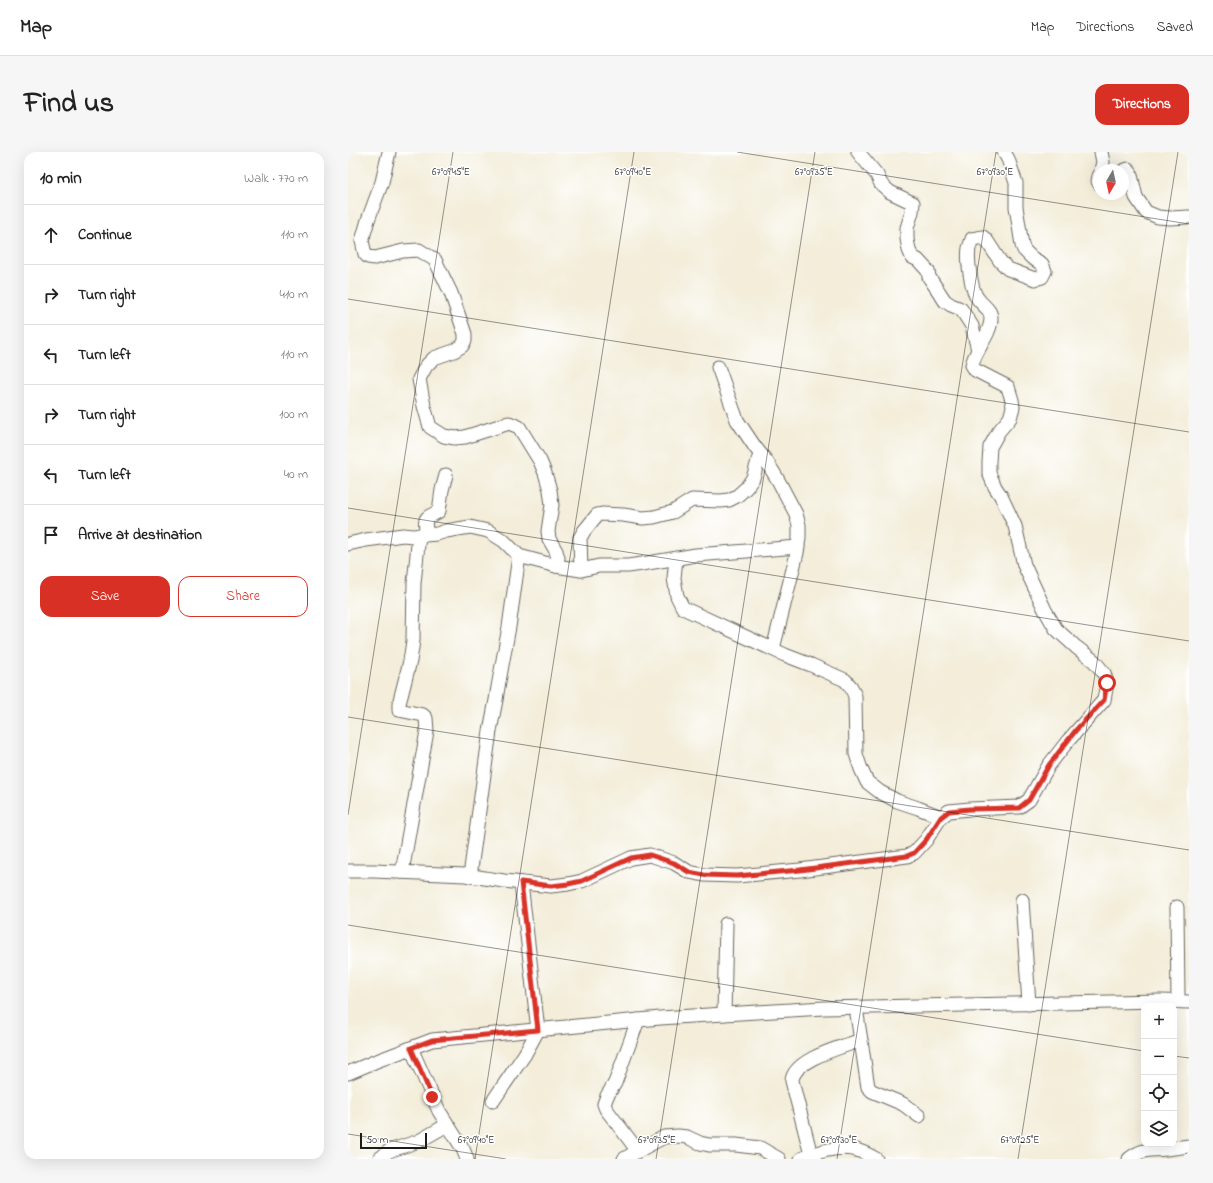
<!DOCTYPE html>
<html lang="en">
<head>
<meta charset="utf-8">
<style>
  :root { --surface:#fff; --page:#f6f6f6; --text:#222; --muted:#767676; --line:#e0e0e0; --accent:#d93025 }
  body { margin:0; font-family:"Indie Flower",sans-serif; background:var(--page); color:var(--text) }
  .controls { position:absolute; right:12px; bottom:12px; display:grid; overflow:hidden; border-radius:8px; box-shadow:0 4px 16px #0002 }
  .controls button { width:36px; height:36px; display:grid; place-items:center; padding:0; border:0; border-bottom:1px solid var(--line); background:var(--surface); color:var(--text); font:20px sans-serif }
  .compass { position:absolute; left:745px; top:12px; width:36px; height:36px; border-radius:50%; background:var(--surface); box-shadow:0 4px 16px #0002; rotate:189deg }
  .scale { position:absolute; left:12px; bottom:10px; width:67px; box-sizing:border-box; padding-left:4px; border:2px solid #1c1c1c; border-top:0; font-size:11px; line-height:14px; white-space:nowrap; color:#1c1c1c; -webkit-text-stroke:3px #fff; paint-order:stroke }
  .stop { position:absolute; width:12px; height:12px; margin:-9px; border:3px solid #d93025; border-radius:50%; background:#fff }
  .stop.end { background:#d93025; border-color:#fff; box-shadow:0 1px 4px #0008 }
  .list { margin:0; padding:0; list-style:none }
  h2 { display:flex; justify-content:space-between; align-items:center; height:52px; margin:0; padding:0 16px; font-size:17px }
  h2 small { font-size:13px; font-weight:400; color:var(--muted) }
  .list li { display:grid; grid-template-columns:26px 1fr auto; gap:12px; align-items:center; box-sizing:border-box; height:60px; padding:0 16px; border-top:1px solid var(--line) }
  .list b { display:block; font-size:15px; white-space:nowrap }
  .list em { font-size:13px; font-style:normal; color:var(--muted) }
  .actions { display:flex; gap:8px; padding:12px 16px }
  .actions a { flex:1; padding:9px 0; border:1px solid var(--accent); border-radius:12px; text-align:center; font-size:14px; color:var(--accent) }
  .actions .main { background:var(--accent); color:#fff }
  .icon { flex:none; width:22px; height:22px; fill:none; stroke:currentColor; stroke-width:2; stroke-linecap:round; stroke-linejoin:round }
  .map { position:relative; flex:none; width:841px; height:1007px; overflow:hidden; border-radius:12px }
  header { display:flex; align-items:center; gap:24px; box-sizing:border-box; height:56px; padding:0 20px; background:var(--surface); border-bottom:1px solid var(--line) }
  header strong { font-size:19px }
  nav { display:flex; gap:22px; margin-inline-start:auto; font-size:14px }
  .intro { display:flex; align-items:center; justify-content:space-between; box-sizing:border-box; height:96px; padding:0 24px }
  h1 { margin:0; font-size:28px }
  .button { padding:10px 18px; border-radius:12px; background:var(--accent); color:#fff; font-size:14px; font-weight:700 }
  main { display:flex; gap:24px; padding:0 24px }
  aside { flex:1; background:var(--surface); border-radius:12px; box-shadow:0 4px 16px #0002 }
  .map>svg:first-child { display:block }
</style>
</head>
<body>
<header>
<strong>Map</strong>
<nav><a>Map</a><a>Directions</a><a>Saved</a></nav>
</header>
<div class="intro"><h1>Find us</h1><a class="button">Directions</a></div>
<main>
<aside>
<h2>10 min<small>Walk · 770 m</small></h2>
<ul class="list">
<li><svg class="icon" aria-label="ahead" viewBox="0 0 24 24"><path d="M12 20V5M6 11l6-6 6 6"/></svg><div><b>Continue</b></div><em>110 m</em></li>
<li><svg class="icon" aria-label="right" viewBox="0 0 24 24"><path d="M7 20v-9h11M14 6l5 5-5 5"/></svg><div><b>Turn right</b></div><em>410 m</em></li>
<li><svg class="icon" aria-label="left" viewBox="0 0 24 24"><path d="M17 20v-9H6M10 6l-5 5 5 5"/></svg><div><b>Turn left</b></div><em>110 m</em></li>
<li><svg class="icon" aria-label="right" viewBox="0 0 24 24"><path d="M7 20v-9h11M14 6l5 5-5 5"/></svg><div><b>Turn right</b></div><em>100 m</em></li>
<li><svg class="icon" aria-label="left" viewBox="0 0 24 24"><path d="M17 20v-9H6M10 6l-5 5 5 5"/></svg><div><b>Turn left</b></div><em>40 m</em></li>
<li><svg class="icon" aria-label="arrive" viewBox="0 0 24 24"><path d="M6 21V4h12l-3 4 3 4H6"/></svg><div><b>Arrive at destination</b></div></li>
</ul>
<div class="actions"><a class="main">Save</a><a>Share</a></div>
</aside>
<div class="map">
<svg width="841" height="1007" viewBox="0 0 841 1007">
  <rect width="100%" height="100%" fill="#fff"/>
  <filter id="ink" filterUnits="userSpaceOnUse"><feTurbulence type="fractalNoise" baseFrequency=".025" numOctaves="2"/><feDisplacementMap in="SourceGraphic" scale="8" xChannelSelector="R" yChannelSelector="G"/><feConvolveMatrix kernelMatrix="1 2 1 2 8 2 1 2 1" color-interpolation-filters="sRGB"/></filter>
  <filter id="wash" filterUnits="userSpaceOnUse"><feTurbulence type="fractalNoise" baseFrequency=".012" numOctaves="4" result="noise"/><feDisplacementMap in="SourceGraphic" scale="16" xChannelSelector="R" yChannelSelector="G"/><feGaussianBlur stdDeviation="0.9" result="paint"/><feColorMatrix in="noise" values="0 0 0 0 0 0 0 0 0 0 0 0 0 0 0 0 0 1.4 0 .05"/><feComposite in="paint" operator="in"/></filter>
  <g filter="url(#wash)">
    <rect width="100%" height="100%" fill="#f3edd9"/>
  </g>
  <g filter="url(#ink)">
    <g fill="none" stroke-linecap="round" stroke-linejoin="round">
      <defs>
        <g id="minor">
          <path d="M41 0 34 30 20 68 14 89 17 102 20 105 27 106 55 99 71 98 87 108 103 141 117 182V189L114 194 106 199 86 206 78 214 71 227 76 254 82 275 96 284 107 286 117 285 161 271 171 275 192 309 197 321 202 338 204 353 200 379 201 387 208 399 210 406 208 414"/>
          <path d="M510 0 529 23 533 32 542 40 565 51 564 60 559 76V87L561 98 564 105 570 108 580 119 581 125 597 149 603 153 613 157 624 174 630 198"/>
          <path d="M753 18 755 10 753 0"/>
          <path d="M775 19 780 17 782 19 788 45 798 60 810 65 822 66 841 65"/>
          <path d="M751 24 750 29 751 31"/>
          <path d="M370 215 389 268 407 295 419 310 430 328 448 362 451 373V385L449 401 425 497"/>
          <path d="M79 382C78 378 76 369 79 366 82 363 87 362 91 359L94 338 98 323"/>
          <path d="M0 392 18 388 55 383 65 384 89 382 98 379 122 375 140 379 156 389 171 404 208 414 233 418 251 414H280L294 412 348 403 450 395"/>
          <path d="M328 406 326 426 329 444 335 456 437 503 463 513 497 528 503 535 507 544 508 602 513 617 519 630 532 640 549 649 570 656 593 665"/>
          <path d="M233 418 232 386 236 379 249 363 254 362 275 363 295 366 306 365 325 360 344 348 373 349 381 348 389 344 398 336 405 326 412 302"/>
          <path d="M0 719H26L117 723 156 729 203 734 220 732 234 729 283 706 302 703 326 711 341 720 356 723 389 724 452 718 559 704 566 701 578 688 593 665 601 659 622 657 671 655 681 648 701 613 719 590 756 548 759 531 756 521 746 509 728 495 708 477 697 458 676 413 667 374 653 344 647 335 641 321V310L642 295 651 279 662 266 665 255 664 248 660 235 627 218 624 213C627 198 643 182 643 167 643 157 636 155 630 147 623 139 619 107 621 96 622 93 623 90 624 87L635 85 639 89 652 109 660 117 687 127 694 125 697 119 694 112 684 106 676 98 674 93 668 55V31L660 7 656 0"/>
          <path d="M54 720 79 579 78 566 75 563 51 558V552L62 509 65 489 66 431 71 383"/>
          <path d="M122 724 142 579 148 548 150 535 161 475 171 404"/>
          <path d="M674 748 681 852"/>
          <path d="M829 755 830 849"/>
          <path d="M508 856 520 935 524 939 555 952 571 964"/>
          <path d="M376 862 378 772"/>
          <path d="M63 896 91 959 115 997 119 1007"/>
          <path d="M0 921 26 910 84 888 312 866 476 856 813 849 841 850"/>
          <path d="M145 949 177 902 190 878 173 731"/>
          <path d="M290 999 316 985 330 984 339 985 352 991 361 993H388L412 996 431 1007"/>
          <path d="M463 1003 444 929C445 907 495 895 513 888"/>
          <path d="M31 1007 41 999 71 989 99 973"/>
          <path d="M276 1007 290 999 258 957 256 952 259 944 267 931 290 868"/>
          <path d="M453 1007C468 1000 489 994 505 997 513 999 521 1003 528 1007"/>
          <path d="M781 1007C795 996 801 999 818 997 826 996 833 995 841 994"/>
        </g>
      </defs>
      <!-- minor casing -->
      <use href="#minor" stroke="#67655e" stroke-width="15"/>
      <!-- minor -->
      <use href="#minor" stroke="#fff" stroke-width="13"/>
    </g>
  </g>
  <g fill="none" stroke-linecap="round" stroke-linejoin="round" filter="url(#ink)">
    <!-- route -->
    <path stroke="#d93025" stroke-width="5" d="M84 945 63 896 84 888 190 878 173 730 203 734 220 732 234 729 283 706 302 703 326 711 341 720 356 723 389 724 452 718 559 704 566 701 578 688 593 665 601 659 622 657 671 656 681 648 701 613 728 578 756 548 759 531"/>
  </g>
  <!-- ticks -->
  <path fill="none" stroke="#1c1c1c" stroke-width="1" stroke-opacity="0.45" d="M389 0 841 72M0 147 841 280M0 356 841 489M0 565 841 698M0 663 105 0M0 773 796 899M826 904 841 906M0 982 158 1007M127 1007 286 0M308 1007 467 0M489 1007 648 0M670 1007 830 0"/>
  <g font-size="10" text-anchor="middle" fill="#1c1c1c" stroke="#fff" stroke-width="3" stroke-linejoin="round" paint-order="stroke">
    <text x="103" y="23">67°09'45"E</text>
    <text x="285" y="23">67°09'40"E</text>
    <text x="466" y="23">67°09'35"E</text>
    <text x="647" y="23">67°09'30"E</text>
    <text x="128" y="991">67°09'40"E</text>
    <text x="309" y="991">67°09'35"E</text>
    <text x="491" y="991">67°09'30"E</text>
    <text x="672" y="991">67°09'25"E</text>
  </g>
</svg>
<div class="controls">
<button>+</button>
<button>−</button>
<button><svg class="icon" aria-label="locate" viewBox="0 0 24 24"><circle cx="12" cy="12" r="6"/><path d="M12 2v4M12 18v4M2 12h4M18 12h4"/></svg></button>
<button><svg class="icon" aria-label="layers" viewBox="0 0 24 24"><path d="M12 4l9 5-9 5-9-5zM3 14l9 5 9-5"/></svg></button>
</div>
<svg class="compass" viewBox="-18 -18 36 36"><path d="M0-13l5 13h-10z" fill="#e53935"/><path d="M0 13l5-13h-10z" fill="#767676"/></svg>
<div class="scale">50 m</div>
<div class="stop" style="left:759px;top:531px"></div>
<div class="stop end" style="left:84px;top:945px"></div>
</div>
</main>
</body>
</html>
